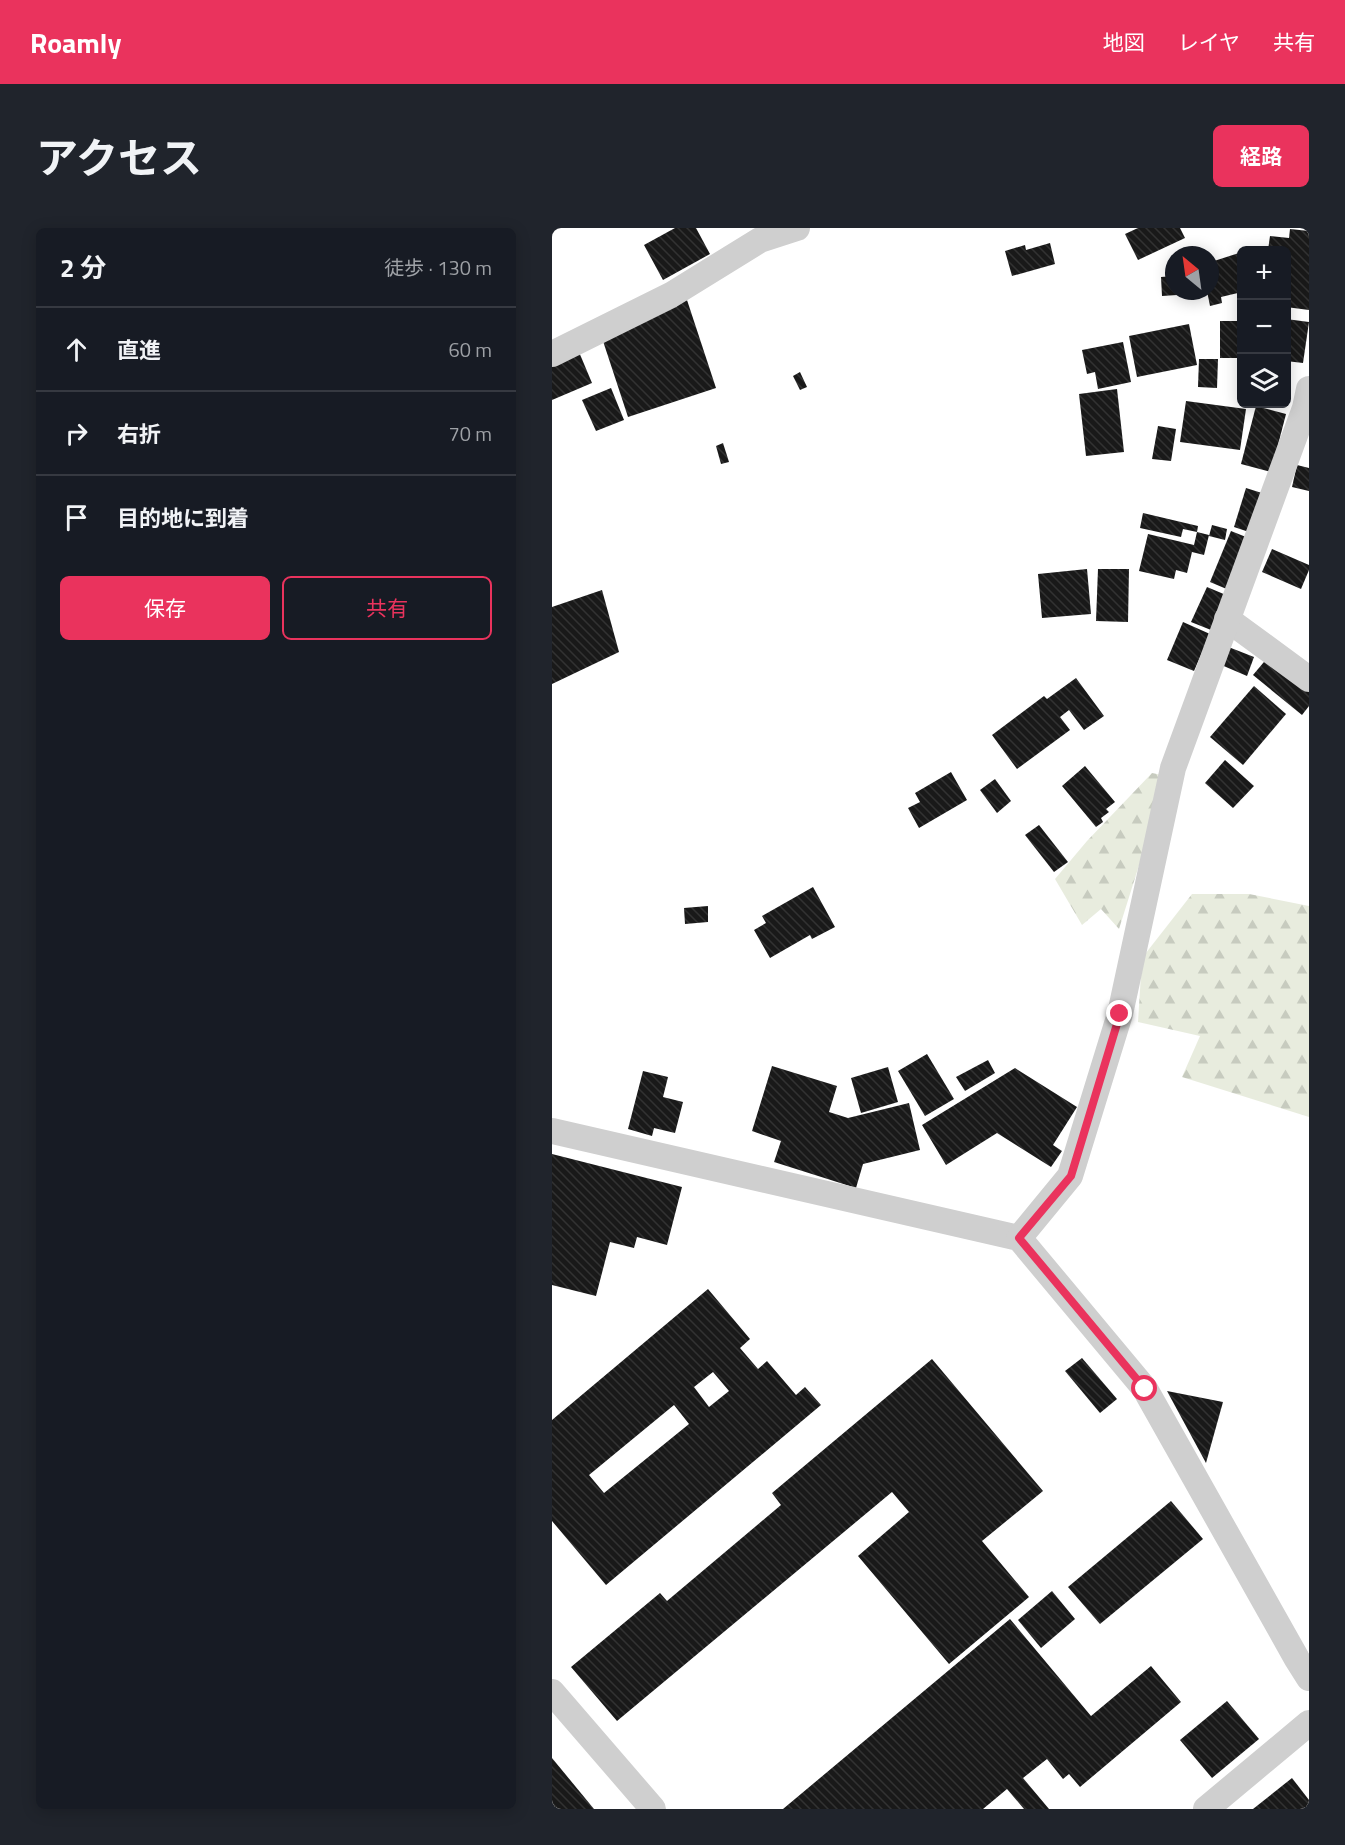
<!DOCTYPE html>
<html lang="ja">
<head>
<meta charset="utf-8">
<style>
  :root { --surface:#171b24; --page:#20242c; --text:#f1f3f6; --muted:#9ea1a6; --line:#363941; --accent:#ea335d }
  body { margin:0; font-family:"Titillium Web","Noto Sans JP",sans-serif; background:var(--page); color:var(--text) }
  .controls { position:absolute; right:18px; top:18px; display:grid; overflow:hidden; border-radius:9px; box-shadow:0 3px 15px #0003 }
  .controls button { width:54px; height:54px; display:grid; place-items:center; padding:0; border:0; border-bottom:2px solid var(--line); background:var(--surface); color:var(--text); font:30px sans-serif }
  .compass { position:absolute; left:613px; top:18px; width:54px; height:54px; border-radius:50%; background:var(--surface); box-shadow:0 3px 15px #0003; rotate:331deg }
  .stop { position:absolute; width:18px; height:18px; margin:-14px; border:4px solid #ea335d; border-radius:50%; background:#fff }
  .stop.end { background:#ea335d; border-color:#fff; box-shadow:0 2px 6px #0008 }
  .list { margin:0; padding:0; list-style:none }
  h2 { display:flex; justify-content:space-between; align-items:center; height:78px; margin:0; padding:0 24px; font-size:26px }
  h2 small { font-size:20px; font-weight:400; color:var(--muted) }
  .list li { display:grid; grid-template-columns:39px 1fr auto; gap:18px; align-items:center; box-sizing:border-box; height:84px; padding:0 24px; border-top:2px solid var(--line) }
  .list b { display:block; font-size:22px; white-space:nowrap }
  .list em { font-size:20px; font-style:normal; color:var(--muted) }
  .actions { display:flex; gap:12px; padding:18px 24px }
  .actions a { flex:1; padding:14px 0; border:2px solid var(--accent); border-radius:9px; text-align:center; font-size:21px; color:var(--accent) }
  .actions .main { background:var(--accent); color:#fff }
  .icon { flex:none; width:33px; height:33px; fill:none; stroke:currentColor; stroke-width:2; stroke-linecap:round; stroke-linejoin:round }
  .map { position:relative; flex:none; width:757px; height:1581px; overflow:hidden; border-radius:9px }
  header { display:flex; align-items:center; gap:36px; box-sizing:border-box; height:84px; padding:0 30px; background:var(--accent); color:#fff }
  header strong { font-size:28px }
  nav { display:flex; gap:33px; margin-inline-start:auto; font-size:21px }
  .intro { display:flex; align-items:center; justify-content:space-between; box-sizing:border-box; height:144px; padding:0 36px }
  h1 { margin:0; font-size:42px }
  .button { padding:15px 27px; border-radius:9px; background:var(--accent); color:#fff; font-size:21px; font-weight:700 }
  main { display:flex; gap:36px; padding:0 36px }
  aside { flex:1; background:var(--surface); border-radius:9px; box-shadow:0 3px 15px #0003 }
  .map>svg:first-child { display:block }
</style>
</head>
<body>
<header>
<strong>Roamly</strong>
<nav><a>地図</a><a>レイヤ</a><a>共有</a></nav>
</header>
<div class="intro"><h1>アクセス</h1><a class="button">経路</a></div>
<main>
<aside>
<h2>2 分<small>徒歩 · 130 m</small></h2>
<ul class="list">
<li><svg class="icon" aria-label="ahead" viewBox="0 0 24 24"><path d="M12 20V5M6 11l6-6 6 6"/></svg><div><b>直進</b></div><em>60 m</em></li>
<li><svg class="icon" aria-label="right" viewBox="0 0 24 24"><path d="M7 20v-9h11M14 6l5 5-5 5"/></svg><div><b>右折</b></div><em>70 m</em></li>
<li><svg class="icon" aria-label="arrive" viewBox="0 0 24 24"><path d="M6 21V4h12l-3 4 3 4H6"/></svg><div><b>目的地に到着</b></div></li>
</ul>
<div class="actions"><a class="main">保存</a><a>共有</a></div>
</aside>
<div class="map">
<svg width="757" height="1581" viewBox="0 0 757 1581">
  <defs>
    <pattern id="forest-firs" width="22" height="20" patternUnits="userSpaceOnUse" patternTransform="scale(1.5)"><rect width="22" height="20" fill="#e8ecde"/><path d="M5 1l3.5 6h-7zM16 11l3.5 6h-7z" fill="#c7cbbf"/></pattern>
    <pattern id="building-back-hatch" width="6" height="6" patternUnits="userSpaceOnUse" patternTransform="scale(1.5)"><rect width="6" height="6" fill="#191919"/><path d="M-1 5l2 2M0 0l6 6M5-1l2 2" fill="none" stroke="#323232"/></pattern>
  </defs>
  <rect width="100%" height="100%" fill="#fff"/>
  <!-- forest -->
  <g fill="url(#forest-firs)">
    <path d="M600 545 615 548 567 701 549 681 530 697 503 651 535 613Z"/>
    <path d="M640 666H697L757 678V889L630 849 648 808 586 794 590 730Z"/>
  </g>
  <!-- building -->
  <g fill="url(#building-back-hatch)" fill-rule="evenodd">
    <path d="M123 0H144L158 26 111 52 92 17Z"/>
    <path d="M586 0H628L633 10 586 32 573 6Z"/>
    <path d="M738 1 757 3V82L734 79V22H716L718 8 737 10Z"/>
    <path d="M498 15 503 36 460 48 453 23 473 17 474 22Z"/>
    <path d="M690 24V50H688L690 64 669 69 670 75 658 78 655 63H658V52L663 51 659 34Z"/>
    <path d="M622 48V63H640V66L610 68 609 49Z"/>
    <path d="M135 72 164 160 76 189 50 110Z"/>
    <path d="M734 91 757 94 751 135 734 133Z"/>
    <rect x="668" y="93" width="22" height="37"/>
    <path d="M637 96 645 137 585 149 577 108Z"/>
    <path d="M571 114 579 154 546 161 543 144 535 146 530 122Z"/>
    <path d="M27 124 40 155 0 172V136Z"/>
    <path d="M647 131H666L665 160 646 159Z"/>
    <path d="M248 144 255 159 248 162 241 148Z"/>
    <path d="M59 160 72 192 44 203 30 172Z"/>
    <path d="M565 161 572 224 534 228 527 166Z"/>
    <path d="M634 173 694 181 688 222 628 214Z"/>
    <path d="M704 178 734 186 719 244 689 236Z"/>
    <path d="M606 198 624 201 619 233 600 231Z"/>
    <path d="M171 215 177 234 169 236 164 218Z"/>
    <path d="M745 237 757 240V263L740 259Z"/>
    <path d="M694 260 713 266 700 305 682 299Z"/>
    <path d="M591 285 646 298 645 304 631 301 629 309 588 300Z"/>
    <path d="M660 297 675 301 673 312 657 308Z"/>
    <path d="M679 303 699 311 677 362 658 354Z"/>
    <path d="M645 304 657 307 652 327 640 324 635 345 624 342 622 351 587 343 596 306 642 317Z"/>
    <path d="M720 321 757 337V342L749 361 710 344Z"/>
    <path d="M535 341 539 386 490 390 486 346Z"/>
    <path d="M546 341H577L576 394 544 393Z"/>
    <path d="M655 359 674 367 659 402 639 394Z"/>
    <path d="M50 362 67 424 0 456V379Z"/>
    <path d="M631 394 658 406 642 443 615 432Z"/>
    <path d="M674 418 702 429 695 448 667 436Z"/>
    <path d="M717 428 757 460V478L750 487 701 447Z"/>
    <path d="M524 450 552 488 532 502 517 482 508 489 518 502 465 541 440 507 492 468 495 471Z"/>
    <path d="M702 458 734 486 691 537 658 509Z"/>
    <path d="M673 532 702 558 681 580 653 555Z"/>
    <path d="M533 538 563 574 554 581 557 584 549 590 551 594 544 599 510 558Z"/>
    <path d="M399 544 415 572 367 600 356 580 368 574 363 565Z"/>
    <path d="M443 551 459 573 445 585 428 562Z"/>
    <path d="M487 597 516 634 502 644 473 607Z"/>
    <path d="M261 659 283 699 260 711 258 707 218 730 202 702 214 695 210 688Z"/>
    <path d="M156 678V694L133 696 132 680Z"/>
    <path d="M375 826 402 871 373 888 346 843Z"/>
    <path d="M436 832 443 845 413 863 404 849Z"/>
    <path d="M220 838 285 858 277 884 296 890 357 875 368 922 311 936 304 960 222 934 229 913 200 903Z"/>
    <path d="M336 839 346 874 309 885 299 850Z"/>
    <path d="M463 840 525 879 501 917 510 923 499 939 445 905 394 937 370 897Z"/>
    <path d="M91 843 116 849 111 869 131 874 123 905 102 900 100 908 76 901Z"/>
    <path d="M0 926 130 959 115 1017 85 1009 82 1020 58 1014 44 1068 0 1057Z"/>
    <path d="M156 1061 198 1111 188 1120 206 1141 215 1133 244 1167 253 1159 269 1177 54 1357 0 1293V1192ZM161 1144 177 1163 157 1179 142 1159ZM122 1177 137 1196 52 1265 37 1247Z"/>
    <path d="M530 1130 565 1171 548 1185 513 1143Z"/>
    <path d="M380 1131 491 1263 430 1313 477 1369 397 1436 306 1328 357 1284 340 1264 65 1493 19 1439 108 1365 115 1373 229 1277 220 1265Z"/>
    <path d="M615 1163 671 1174 654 1235Z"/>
    <path d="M619 1273 651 1311 548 1396 516 1359Z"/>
    <path d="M500 1363 523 1391 489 1420 466 1392Z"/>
    <path d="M458 1391 539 1488 599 1438 629 1474 528 1559 517 1546 511 1551 495 1531 471 1550 497 1581H472L455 1561 431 1581H231Z"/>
    <path d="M675 1473 707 1511 660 1550 628 1512Z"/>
    <path d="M0 1530 42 1581H0Z"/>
    <path d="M740 1550 757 1572V1581H701Z"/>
  </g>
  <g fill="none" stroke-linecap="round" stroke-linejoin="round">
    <!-- minor -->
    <g stroke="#cfcfcf" stroke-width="26">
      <path d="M0 126 119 67 208 12 245 0"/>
      <path d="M675 391 757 451"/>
      <path d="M0 903 467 1010 593 1161 745 1431 757 1450"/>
      <path d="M467 1010 518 948 568 786 621 540 753 180 757 161"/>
      <path d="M0 1464 101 1581"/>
      <path d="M654 1581 757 1495"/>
    </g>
  </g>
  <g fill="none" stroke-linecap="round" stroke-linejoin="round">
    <!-- route -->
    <path stroke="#ea335d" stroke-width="8" d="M568 786 519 948 467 1010 593 1161"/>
  </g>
</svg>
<div class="controls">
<button>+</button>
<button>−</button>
<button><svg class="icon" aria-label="layers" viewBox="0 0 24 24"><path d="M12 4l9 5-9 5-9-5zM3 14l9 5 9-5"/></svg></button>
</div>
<svg class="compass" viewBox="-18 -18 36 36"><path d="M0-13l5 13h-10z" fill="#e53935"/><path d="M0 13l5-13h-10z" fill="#9ea1a6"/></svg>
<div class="stop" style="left:593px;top:1161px"></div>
<div class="stop end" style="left:568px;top:786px"></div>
</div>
</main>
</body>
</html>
